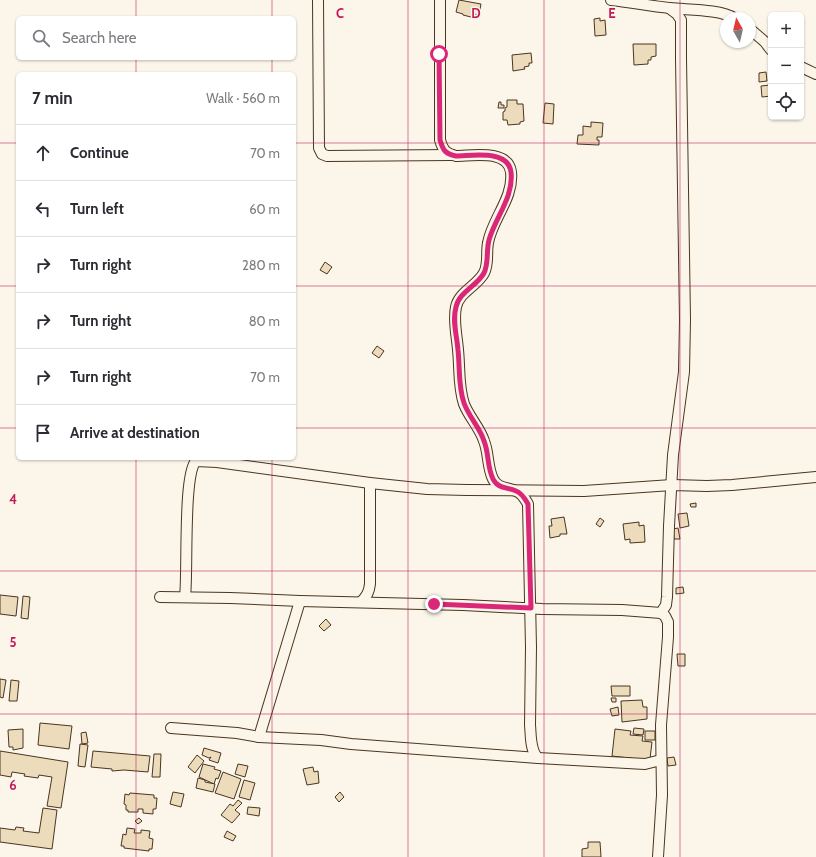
<!DOCTYPE html>
<html lang="en">
<head>
<meta charset="utf-8">
<style>
  :root { --surface:#fff; --page:#f7f7f7; --text:#2b2b33; --muted:#7c7c81; --line:#e1e1e2 }
  body { margin:0; font-family:Cabin,sans-serif; background:var(--page); color:var(--text) }
  .controls { position:absolute; right:12px; top:12px; display:grid; overflow:hidden; border-radius:6px; box-shadow:0 1px 3px #0004 }
  .controls button { width:36px; height:36px; display:grid; place-items:center; padding:0; border:0; border-bottom:1px solid var(--line); background:var(--surface); color:var(--text); font:20px sans-serif }
  .compass { position:absolute; left:720px; top:12px; width:36px; height:36px; border-radius:50%; background:var(--surface); box-shadow:0 1px 3px #0004; rotate:352deg }
  .stop { position:absolute; width:12px; height:12px; margin:-9px; border:3px solid #db2777; border-radius:50%; background:#fff }
  .stop.end { background:#db2777; border-color:#fff; box-shadow:0 1px 4px #0008 }
  .list { margin:0; padding:0; list-style:none }
  h2 { display:flex; justify-content:space-between; align-items:center; height:52px; margin:0; padding:0 16px; font-size:17px }
  h2 small { font-size:13px; font-weight:400; color:var(--muted) }
  .list li { display:grid; grid-template-columns:26px 1fr auto; gap:12px; align-items:center; box-sizing:border-box; height:56px; padding:0 16px; border-top:1px solid var(--line) }
  .list b { display:block; font-size:15px; white-space:nowrap }
  .list em { font-size:13px; font-style:normal; color:var(--muted) }
  .icon { flex:none; width:22px; height:22px; fill:none; stroke:currentColor; stroke-width:2; stroke-linecap:round; stroke-linejoin:round }
  .map { position:relative; flex:none; width:816px; height:857px; overflow:hidden }
  .search { position:absolute; background:var(--surface); box-shadow:0 1px 3px #0004; left:16px; top:16px; width:280px; height:44px; display:flex; align-items:center; gap:10px; box-sizing:border-box; padding:0 14px; border-radius:6px; color:var(--muted); font-size:15px }
  .panel { position:absolute; background:var(--surface); box-shadow:0 1px 3px #0004; left:16px; top:72px; width:280px; height:388px; border-radius:6px }
  .map>svg:first-child { display:block }
</style>
</head>
<body>
<div class="map">
<svg width="816" height="857" viewBox="0 0 816 857">
  <rect width="100%" height="100%" fill="#fbf6e9"/>
  <!-- building -->
  <g fill="#ecdcbc" stroke="#4a3520">
    <path d="M459 0 481 4 479 15 472 14 471 17 463 15V14L456 12Z"/>
    <path d="M600 18V21L605 20 606 35 595 36 594 19Z"/>
    <path d="M633 44H656V56L651 57V60H648V64L634 65Z"/>
    <path d="M531 53 532 63H529V66L524 67 525 69 513 71 512 55Z"/>
    <path d="M766 72 767 81 759 82V73Z"/>
    <path d="M770 85 771 96 762 97 761 86Z"/>
    <path d="M507 100H517V104H523L524 121 520 122V124L508 125 507 120H503V112L505 111V108L507 107Z"/>
    <path d="M499 102H501V105H504V108H498Z"/>
    <path d="M545 103 554 104 553 124 543 123Z"/>
    <path d="M591 122 603 123 602 137H597V140H599V145L577 144 578 135H583V126L591 127Z"/>
    <path d="M325 262 332 267 327 274 320 270Z"/>
    <path d="M377 346 384 351 379 358 372 353Z"/>
    <path d="M696 503V507H691L690 504Z"/>
    <path d="M687 513 689 526 680 528 678 514Z"/>
    <path d="M564 517 567 534H560V536L550 538 549 526H552L551 519Z"/>
    <path d="M600 518 604 521 600 527 596 524Z"/>
    <path d="M639 522V526L644 525 645 542 630 543V539L625 540 623 524Z"/>
    <path d="M678 528 680 539H674L673 529Z"/>
    <path d="M683 587 684 593 676 594V588Z"/>
    <path d="M0 595 18 597 16 616 0 614Z"/>
    <path d="M23 596 30 597 28 619 21 618Z"/>
    <path d="M326 619 331 625 324 631 319 626Z"/>
    <path d="M677 654H685V666H678Z"/>
    <path d="M0 679 6 680 3 698 0 697Z"/>
    <path d="M11 680 19 681 17 701H9Z"/>
    <path d="M611 686H630V696H612Z"/>
    <path d="M611 698H616V702H612Z"/>
    <path d="M642 700 643 707H647V719L622 722 621 701Z"/>
    <path d="M618 707 619 715 612 716 610 709Z"/>
    <path d="M40 723 72 726 69 749 38 745Z"/>
    <path d="M634 728 644 729 643 735 633 734Z"/>
    <path d="M23 729V748L13 750V747H9L8 730Z"/>
    <path d="M615 729 631 731 630 735 643 736 642 741 652 742 650 759 646 760 612 756Z"/>
    <rect x="645" y="731" width="10" height="9"/>
    <path d="M86 732 88 743 82 744 81 733Z"/>
    <path d="M80 744 88 745 85 767 78 766Z"/>
    <path d="M204 748 221 753 218 763 209 760 211 757 209 758 202 755Z"/>
    <path d="M0 751 68 762 61 808 47 806 52 777 39 775 38 778 24 776 25 774 12 772 11 777 0 775Z"/>
    <path d="M93 751 150 756 148 772 124 770 112 771V769L91 767Z"/>
    <path d="M154 754H161L160 777H152Z"/>
    <path d="M197 755 204 761 195 773 188 767Z"/>
    <path d="M674 757 676 765 668 766 667 758Z"/>
    <path d="M203 764 215 767 214 769 221 771 218 779 216 778 214 784 199 777Z"/>
    <path d="M238 764 248 766 245 777 235 774Z"/>
    <path d="M313 767 314 772 318 771 319 783 307 785 303 769Z"/>
    <path d="M223 772 241 779 234 799 215 793Z"/>
    <path d="M198 778 205 780V782L215 784 213 792 196 788Z"/>
    <path d="M244 780 255 783 250 800 239 797Z"/>
    <path d="M173 792 184 794 181 807 170 804Z"/>
    <path d="M340 792 344 797 339 802 335 797Z"/>
    <path d="M130 793 154 795V798H157L156 809H153V814L143 813V809H138V812H128V810H126V805L124 804 125 794 129 795Z"/>
    <path d="M238 800 242 803 235 810 240 814 232 823 221 815 230 804 233 806Z"/>
    <path d="M248 807 260 808 259 816 247 814Z"/>
    <path d="M43 808 57 810 52 849 0 842V828L15 830 16 827 24 828 23 831 39 833Z"/>
    <path d="M139 818 142 821 138 824 135 821Z"/>
    <path d="M127 828 135 829 134 833H141V830L150 831 149 838 153 839 152 849H149V851L124 848V846H121L123 834 126 835Z"/>
    <path d="M227 831 236 836 233 841 224 837Z"/>
    <path d="M588 842H600L601 857H582V849L588 848Z"/>
  </g>
  <g fill="none" stroke-linecap="round" stroke-linejoin="round">
    <defs>
      <g id="minor">
        <path d="M318 0 319 148 322 154 327 156 451 155"/>
        <path d="M440 0V140C443 150 445 153 456 156 472 156 508 149 511 172 514 198 492 219 488 243 486 253 489 264 484 273 477 286 459 292 456 307 453 321 457 336 458 350 460 368 458 386 464 404 469 417 480 428 484 441 489 453 487 467 493 479 498 489 507 487 516 491 522 493 525 499 528 504L531 647 530 725C531 735 530 751 538 758L645 764 661 760"/>
        <path d="M611 0C630 2 650 6 670 8 686 10 720 9 734 18"/>
        <path d="M750 29 765 42 771 50"/>
        <path d="M801 67 816 74"/>
        <path d="M160 597 230 598 300 601 463 605 542 609 622 610 661 613 665 616 668 622V637L661 725 662 795 658 857"/>
        <path d="M185 597C188 573 183 474 196 461L217 462 370 483 427 489 467 490 584 491 672 485 707 486 732 485 816 477"/>
        <path d="M361 602C367 596 369 592 370 584V483"/>
        <path d="M661 613 666 605 667 597 669 526 673 455 684 372 685 320 681 58V20L677 14 669 8"/>
        <path d="M171 728 237 733 259 737 321 740 351 744 538 758"/>
        <path d="M259 737 300 601"/>
      </g>
    </defs>
    <!-- minor casing -->
    <use href="#minor" stroke="#4a3520" stroke-width="12"/>
    <!-- minor -->
    <use href="#minor" stroke="#fbf6e9" stroke-width="10"/>
  </g>
  <g fill="none" stroke-linecap="round" stroke-linejoin="round">
    <!-- route -->
    <path stroke="#db2777" stroke-width="5" d="M434 604 531 608 528 504C525 499 522 493 516 491 507 487 498 489 493 479 487 467 489 453 484 441 480 428 469 417 464 403 458 386 460 368 458 350 457 336 452 321 456 307 459 292 477 286 484 273 489 263 486 251 489 240 495 218 514 197 511 172 508 149 472 156 456 156 445 154 443 150 440 140L439 54"/>
  </g>
  <!-- grid -->
  <path fill="none" stroke="#c2185b" stroke-width="1" stroke-opacity="0.55" d="M136 0V18M272 0V18M408 0V857M544 0V857M680 0V857M136 58V74M272 58V74M0 143H18M294 143H816M0 286H18M294 286H816M0 428H18M294 428H816M136 458V857M272 458V857M0 571H816M0 714H816"/>
  <g font-size="13" text-anchor="middle" font-weight="bold" fill="#c2185b" stroke="#fbf6e9" stroke-width="3" stroke-linejoin="round" paint-order="stroke">
    <text x="340" y="18">C</text>
    <text x="476" y="18">D</text>
    <text x="612" y="18">E</text>
    <text x="13" y="504">4</text>
    <text x="13" y="647">5</text>
    <text x="13" y="790">6</text>
  </g>
</svg>
<div class="controls">
<button>+</button>
<button>−</button>
<button><svg class="icon" aria-label="locate" viewBox="0 0 24 24"><circle cx="12" cy="12" r="6"/><path d="M12 2v4M12 18v4M2 12h4M18 12h4"/></svg></button>
</div>
<svg class="compass" viewBox="-18 -18 36 36"><path d="M0-13l5 13h-10z" fill="#e53935"/><path d="M0 13l5-13h-10z" fill="#7c7c81"/></svg>
<div class="stop" style="left:439px;top:54px"></div>
<div class="stop end" style="left:434px;top:604px"></div>
<div class="search"><svg class="icon" aria-label="search" viewBox="0 0 24 24"><circle cx="10" cy="10" r="6"/><path d="M15 15l6 6"/></svg>Search here</div>
<section class="panel">
<h2>7 min<small>Walk · 560 m</small></h2>
<ul class="list">
<li><svg class="icon" aria-label="ahead" viewBox="0 0 24 24"><path d="M12 20V5M6 11l6-6 6 6"/></svg><div><b>Continue</b></div><em>70 m</em></li>
<li><svg class="icon" aria-label="left" viewBox="0 0 24 24"><path d="M17 20v-9H6M10 6l-5 5 5 5"/></svg><div><b>Turn left</b></div><em>60 m</em></li>
<li><svg class="icon" aria-label="right" viewBox="0 0 24 24"><path d="M7 20v-9h11M14 6l5 5-5 5"/></svg><div><b>Turn right</b></div><em>280 m</em></li>
<li><svg class="icon" aria-label="right" viewBox="0 0 24 24"><path d="M7 20v-9h11M14 6l5 5-5 5"/></svg><div><b>Turn right</b></div><em>80 m</em></li>
<li><svg class="icon" aria-label="right" viewBox="0 0 24 24"><path d="M7 20v-9h11M14 6l5 5-5 5"/></svg><div><b>Turn right</b></div><em>70 m</em></li>
<li><svg class="icon" aria-label="arrive" viewBox="0 0 24 24"><path d="M6 21V4h12l-3 4 3 4H6"/></svg><div><b>Arrive at destination</b></div></li>
</ul>
</section>
</div>
</body>
</html>
